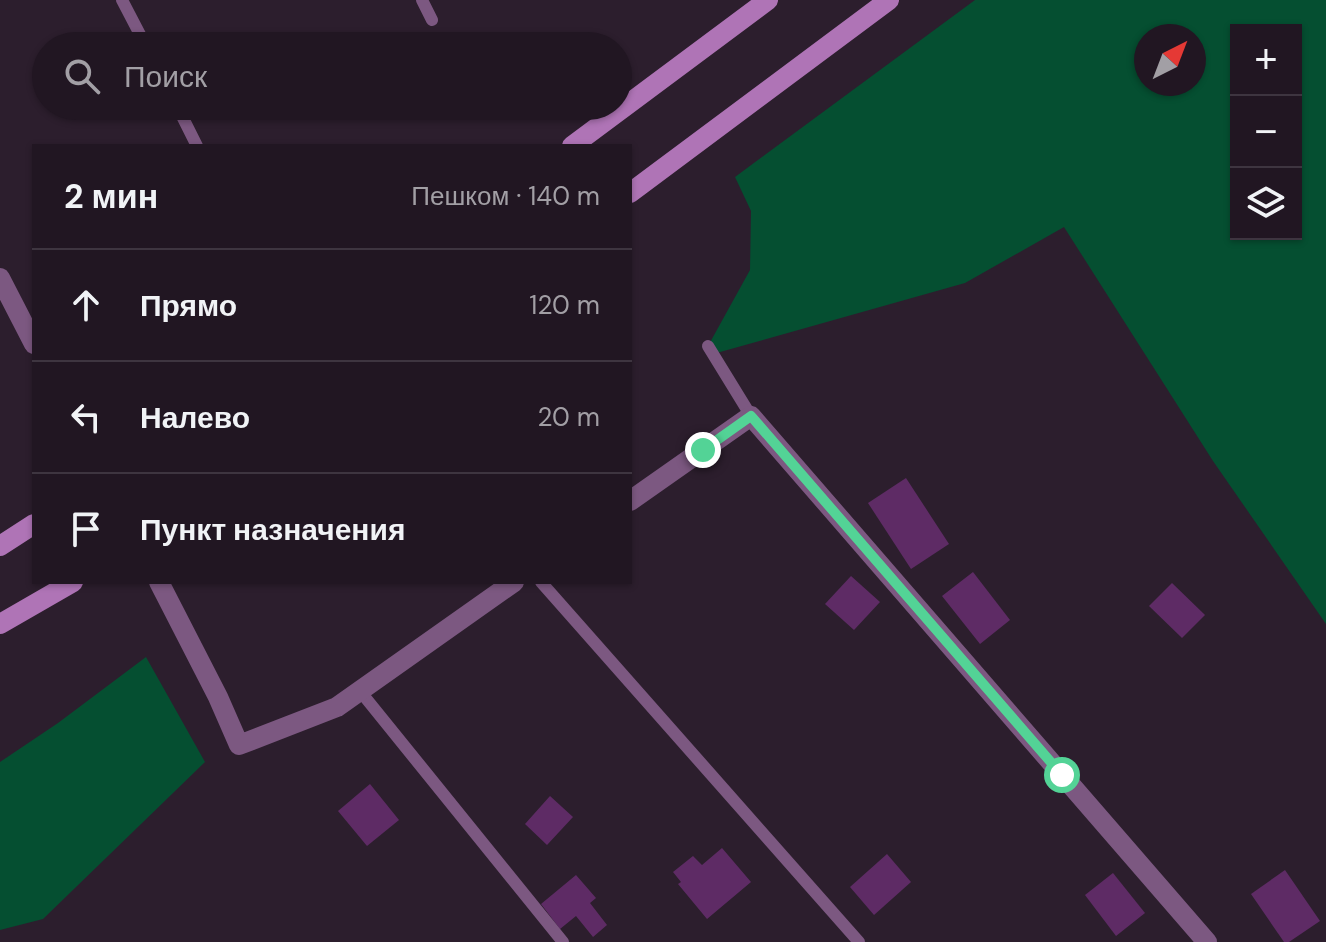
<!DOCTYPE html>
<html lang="ru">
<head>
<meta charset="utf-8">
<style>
  :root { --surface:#211622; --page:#291f2a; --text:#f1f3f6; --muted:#a29fa5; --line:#3e3540 }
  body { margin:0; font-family:"DM Sans",sans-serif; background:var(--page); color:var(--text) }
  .controls { position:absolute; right:24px; top:24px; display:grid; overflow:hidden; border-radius:0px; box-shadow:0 2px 6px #0004 }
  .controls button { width:72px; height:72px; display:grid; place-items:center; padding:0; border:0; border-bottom:2px solid var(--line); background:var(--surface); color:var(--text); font:40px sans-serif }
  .compass { position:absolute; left:1134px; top:24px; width:72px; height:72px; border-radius:50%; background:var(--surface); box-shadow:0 2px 6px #0004; rotate:42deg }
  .stop { position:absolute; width:24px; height:24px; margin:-18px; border:6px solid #53d396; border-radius:50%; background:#fff }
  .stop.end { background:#53d396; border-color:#fff; box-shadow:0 2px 8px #0008 }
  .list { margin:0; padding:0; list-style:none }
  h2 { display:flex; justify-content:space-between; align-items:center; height:104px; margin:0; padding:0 32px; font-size:34px }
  h2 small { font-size:26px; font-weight:400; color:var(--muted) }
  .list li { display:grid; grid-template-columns:52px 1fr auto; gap:24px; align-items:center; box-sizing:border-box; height:112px; padding:0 32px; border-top:2px solid var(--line) }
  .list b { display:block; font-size:30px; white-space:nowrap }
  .list em { font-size:26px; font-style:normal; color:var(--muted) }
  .icon { flex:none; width:44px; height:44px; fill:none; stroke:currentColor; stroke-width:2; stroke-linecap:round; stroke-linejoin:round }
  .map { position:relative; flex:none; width:1326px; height:942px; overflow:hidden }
  .search { position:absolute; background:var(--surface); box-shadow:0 2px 6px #0004; left:32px; top:32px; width:600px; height:88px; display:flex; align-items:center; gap:20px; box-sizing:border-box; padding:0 28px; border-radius:44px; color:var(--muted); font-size:30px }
  .panel { position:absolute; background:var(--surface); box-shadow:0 2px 6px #0004; left:32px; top:144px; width:600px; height:440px; border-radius:0px }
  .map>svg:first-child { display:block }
</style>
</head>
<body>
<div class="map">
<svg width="1326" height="942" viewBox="0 0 1326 942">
  <rect width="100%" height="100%" fill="#2c1e2d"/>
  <!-- green -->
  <g fill="#054f31" fill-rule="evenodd">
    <path d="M975 0H1326V624L1213 461 1064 227 965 283 713 354 708 346 750 270 751 211 735 177ZM1236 30H1296V234H1236ZM1146 36H1194V84H1146Z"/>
    <path d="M146 657 205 762 43 919 0 930V762L58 723Z"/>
  </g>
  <!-- building -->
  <g fill="#5e2b65">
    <path d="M906 478 949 544 911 569 868 503Z"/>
    <path d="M973 572 1010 620 980 644 942 596Z"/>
    <path d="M851 576 880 602 854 630 825 604Z"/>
    <path d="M1172 583 1205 615 1182 638 1149 606Z"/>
    <path d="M370 784 399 820 367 846 338 811Z"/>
    <path d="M550 796 573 817 547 845 525 824Z"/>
    <path d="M722 848 751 882 707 919 678 884 681 882 673 872 693 856 702 865Z"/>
    <path d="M887 854 911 882 874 915 850 887Z"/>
    <path d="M1285 870 1320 921 1289 942H1284L1251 894Z"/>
    <path d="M1113 873 1145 913 1116 936 1085 895Z"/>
    <path d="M576 875 596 898 590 903 607 925 593 937 576 916 560 929 541 904Z"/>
  </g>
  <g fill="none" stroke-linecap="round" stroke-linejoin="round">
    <!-- service -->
    <g stroke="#7c5881" stroke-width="12">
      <path d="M122 0 146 46"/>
      <path d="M422 0 432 20"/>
      <path d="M177 106 197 146"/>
      <path d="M708 346 751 416"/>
      <path d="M541 582 859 942"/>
      <path d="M360 691 563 942"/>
    </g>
    <!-- minor -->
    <g stroke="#7c5881" stroke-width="20">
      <path d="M0 278 34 344"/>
      <path d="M630 501 751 416 1207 942"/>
      <path d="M159 582 218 697 239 745 337 707 514 582"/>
    </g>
    <!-- secondary -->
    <g stroke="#af74b6" stroke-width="20">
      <path d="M572 146 768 0"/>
      <path d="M630 193 889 0"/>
      <path d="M0 546 34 524"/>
      <path d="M0 624 73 582"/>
    </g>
  </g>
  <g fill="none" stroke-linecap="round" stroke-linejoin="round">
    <!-- route -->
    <path stroke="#53d396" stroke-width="10" d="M703 450 751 416 1062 775"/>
  </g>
</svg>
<div class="controls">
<button>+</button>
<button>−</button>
<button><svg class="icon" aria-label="layers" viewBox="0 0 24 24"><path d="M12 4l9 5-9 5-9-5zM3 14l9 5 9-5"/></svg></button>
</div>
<svg class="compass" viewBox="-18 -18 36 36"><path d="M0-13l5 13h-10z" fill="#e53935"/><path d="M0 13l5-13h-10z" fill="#a29fa5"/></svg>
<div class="stop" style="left:1062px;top:775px"></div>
<div class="stop end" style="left:703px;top:450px"></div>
<div class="search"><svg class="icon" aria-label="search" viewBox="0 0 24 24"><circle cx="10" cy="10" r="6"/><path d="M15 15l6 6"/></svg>Поиск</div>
<section class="panel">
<h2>2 мин<small>Пешком · 140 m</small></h2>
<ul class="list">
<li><svg class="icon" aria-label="ahead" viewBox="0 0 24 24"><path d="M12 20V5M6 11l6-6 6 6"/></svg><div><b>Прямо</b></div><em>120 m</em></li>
<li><svg class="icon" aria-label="left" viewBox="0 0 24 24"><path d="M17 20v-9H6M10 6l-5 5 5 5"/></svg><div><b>Налево</b></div><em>20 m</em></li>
<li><svg class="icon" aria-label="arrive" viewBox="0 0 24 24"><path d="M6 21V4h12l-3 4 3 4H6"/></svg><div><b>Пункт назначения</b></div></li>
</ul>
</section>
</div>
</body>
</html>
